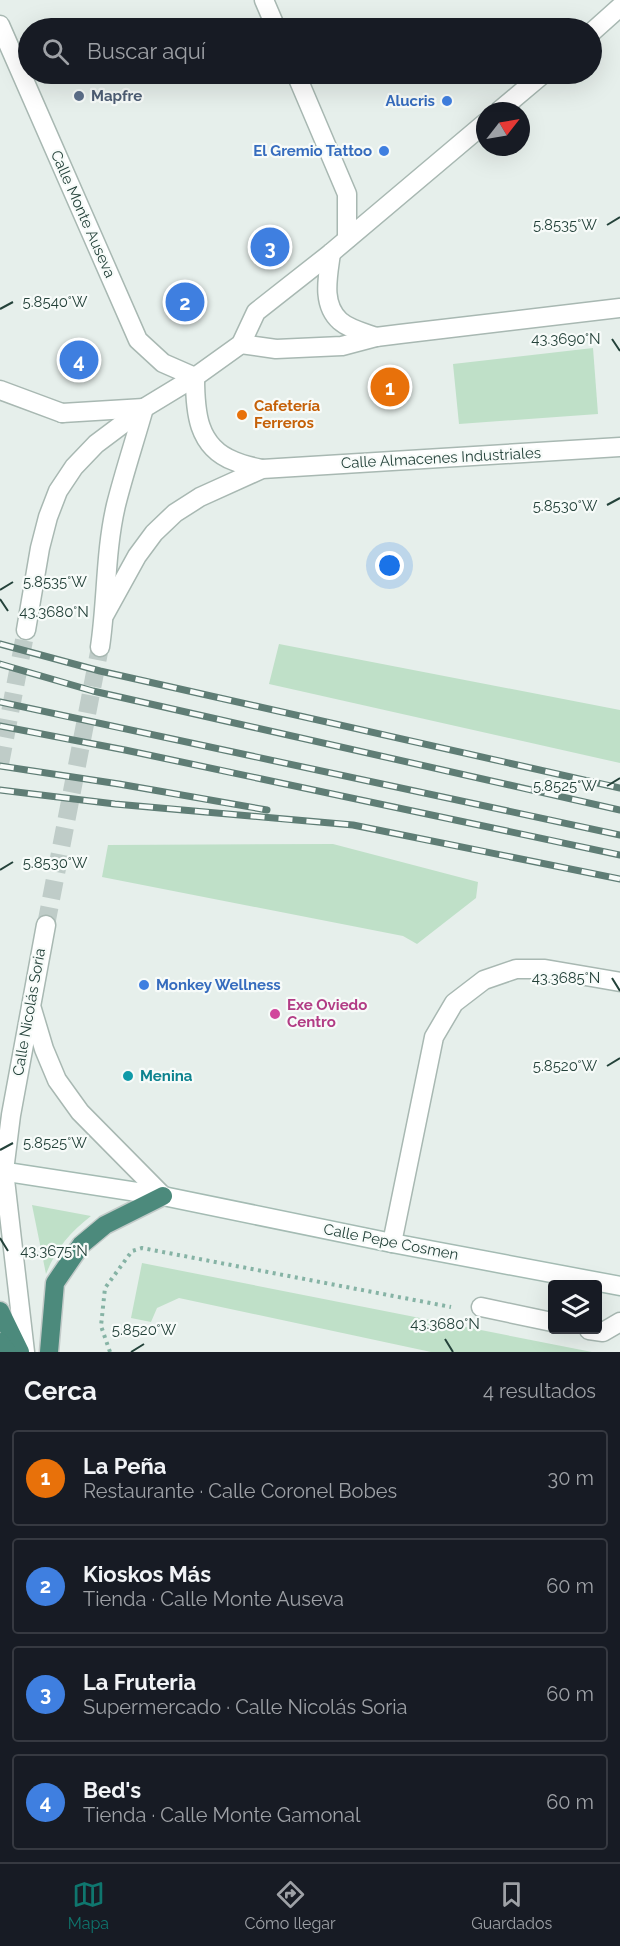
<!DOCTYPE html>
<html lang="es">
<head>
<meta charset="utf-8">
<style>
  :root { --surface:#171b24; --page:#20242c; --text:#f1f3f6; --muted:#9ea1a6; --line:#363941; --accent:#0f766e }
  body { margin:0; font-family:Raleway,sans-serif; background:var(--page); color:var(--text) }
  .controls { position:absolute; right:18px; bottom:18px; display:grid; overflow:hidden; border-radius:6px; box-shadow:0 6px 24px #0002 }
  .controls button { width:54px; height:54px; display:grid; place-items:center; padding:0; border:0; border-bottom:2px solid var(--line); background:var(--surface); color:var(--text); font:30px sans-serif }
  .compass { position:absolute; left:476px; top:102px; width:54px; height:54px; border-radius:50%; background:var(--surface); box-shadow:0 6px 24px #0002; rotate:59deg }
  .you { position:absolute; left:390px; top:566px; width:21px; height:21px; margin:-15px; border:4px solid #fff; border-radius:50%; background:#1a73e8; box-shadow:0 0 0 9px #1a73e833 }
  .badge { display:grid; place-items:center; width:39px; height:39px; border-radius:50%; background:var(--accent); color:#fff; font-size:20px; font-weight:700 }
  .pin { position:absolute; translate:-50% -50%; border:3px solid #fff; box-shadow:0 2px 6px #0006 }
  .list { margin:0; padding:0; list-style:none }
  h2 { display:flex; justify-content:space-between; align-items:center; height:78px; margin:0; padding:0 24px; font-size:26px }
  h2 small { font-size:20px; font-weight:400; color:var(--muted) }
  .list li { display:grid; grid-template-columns:39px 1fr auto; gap:18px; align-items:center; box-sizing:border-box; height:96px; margin:0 12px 12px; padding:0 12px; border:2px solid var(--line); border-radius:6px }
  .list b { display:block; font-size:22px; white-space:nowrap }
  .list p { margin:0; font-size:20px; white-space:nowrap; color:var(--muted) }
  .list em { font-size:20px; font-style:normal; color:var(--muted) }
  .icon { flex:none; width:33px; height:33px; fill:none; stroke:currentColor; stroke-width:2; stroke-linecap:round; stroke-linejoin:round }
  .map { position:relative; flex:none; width:620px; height:1352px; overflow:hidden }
  .search { position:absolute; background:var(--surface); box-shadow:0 6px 24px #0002; left:18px; right:18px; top:18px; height:66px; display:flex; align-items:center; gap:15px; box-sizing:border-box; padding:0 21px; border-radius:33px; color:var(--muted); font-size:22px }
  .sheet { height:510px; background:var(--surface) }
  nav { display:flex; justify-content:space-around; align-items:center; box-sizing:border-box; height:84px; border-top:2px solid var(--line); background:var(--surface); font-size:16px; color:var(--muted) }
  nav a { display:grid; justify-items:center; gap:3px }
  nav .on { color:var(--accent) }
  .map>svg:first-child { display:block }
</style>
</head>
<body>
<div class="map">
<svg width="620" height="1352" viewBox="0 0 620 1352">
  <rect width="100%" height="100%" fill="#e6efeb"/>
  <!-- green -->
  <g fill="#bfe0c8">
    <path d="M593 348 598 414 459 424 453 364Z"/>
    <path d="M279 644 620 710V763L269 684Z"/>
    <path d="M333 844 478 882 476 898 417 944 403 936 102 877 108 845Z"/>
    <path d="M32 1205 91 1216C70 1232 56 1249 46 1274Z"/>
    <path d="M142 1263 592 1352H431L179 1298 157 1308 151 1322 131 1318Z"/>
  </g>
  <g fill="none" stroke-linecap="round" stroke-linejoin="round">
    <!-- minor-tunnel -->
    <g stroke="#bfccc8" stroke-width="18" stroke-dasharray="18 9" stroke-linecap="butt">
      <path d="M0 764 26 630"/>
      <path d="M46 925 100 647"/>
    </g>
    <defs>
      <g id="service">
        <path d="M392 1243 434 1037 454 1003 484 980 516 969H545L620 982"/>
        <path d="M481 1307 552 1322"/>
        <path d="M589 1330 603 1332 620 1322"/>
      </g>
      <path id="pedestrian" d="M0 390 62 413"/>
      <g id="minor">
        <path d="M264 0 276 28"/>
        <path d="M0 25 138 340 163 363 195 377"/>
        <path d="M592 32 620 7"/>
        <path d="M296 74 347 194V239"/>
        <path d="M499 111 543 74"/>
        <path d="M331 253C328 276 321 304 340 321 349 329 365 333 376 337"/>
        <path d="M241 344 276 349 342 346 376 337 400 334 620 308"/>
        <path d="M195 377C195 411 197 447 234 461 243 465 253 467 262 469"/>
        <path d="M62 413 144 408"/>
        <path d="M105 614 137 556 154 533 175 513 200 497 262 469 620 447"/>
        <path d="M26 630 40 548 48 517 58 491 74 467 96 444 144 408 195 377 241 344 256 312 331 253 485 123"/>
        <path d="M100 647C107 600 105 552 116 505 124 473 135 440 144 408"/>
        <path d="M32 1009 44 1049 57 1080 80 1112 163 1196"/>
        <path d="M25 1352 4 1171 11 1115 46 925"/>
      </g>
      <path id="secondary" d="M0 1171 163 1196 392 1243 620 1286"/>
      <g id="trunk">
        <path d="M0 1311 20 1352"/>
        <path d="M0 1342 7 1352"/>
        <path d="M49 1352 55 1283 81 1245 105 1225 163 1196"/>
      </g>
    </defs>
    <!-- service casing -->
    <use href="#service" stroke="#a8b8b2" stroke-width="21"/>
    <!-- pedestrian casing -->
    <use href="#pedestrian" stroke="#a8b8b2" stroke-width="21"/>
    <!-- minor casing -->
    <use href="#minor" stroke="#a8b8b2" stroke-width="21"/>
    <!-- secondary casing -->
    <use href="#secondary" stroke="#a4bbb3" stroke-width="21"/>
    <!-- trunk casing -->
    <use href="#trunk" stroke="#c2cac8" stroke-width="21"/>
    <!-- path -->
    <path stroke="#86b3a5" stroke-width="4" stroke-dasharray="3 4.5" stroke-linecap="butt" d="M110 1352 101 1326 105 1288 132 1251 142 1248 451 1307"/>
    <!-- service -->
    <use href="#service" stroke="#fff" stroke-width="18"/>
    <!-- pedestrian -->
    <use href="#pedestrian" stroke="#fff" stroke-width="18"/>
    <!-- minor -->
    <use href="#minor" stroke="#fff" stroke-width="18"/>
    <!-- secondary -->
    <use href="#secondary" stroke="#fff" stroke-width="18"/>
    <!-- trunk -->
    <use href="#trunk" stroke="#4c8a7c" stroke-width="18"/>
    <defs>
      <g id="rail">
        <path d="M0 644 100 671 620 788"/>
        <path d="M0 664 93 691 620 810"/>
        <path d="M0 702 620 835"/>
        <path d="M0 726 125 750 620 855"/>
        <path d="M0 766 119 784 267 810"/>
        <path d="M0 790 115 804 353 825 620 879"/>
      </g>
    </defs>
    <!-- rail casing -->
    <use href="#rail" stroke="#5f7d75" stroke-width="7"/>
    <!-- rail -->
    <use href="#rail" stroke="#f7fbf9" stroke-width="4.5" stroke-dasharray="14" stroke-linecap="butt"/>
  </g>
  <!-- ticks -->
  <path fill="none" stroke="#24423a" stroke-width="2" d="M607 225 620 217M0 309 13 302M612 339 620 351M607 505 620 498M0 590 13 582M0 599 8 611M607 786 620 778M0 870 13 862M612 978 620 991M607 1066 620 1058M0 1150 13 1143M0 1238 8 1251M445 1339 453 1352M131 1352 144 1344"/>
  <!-- markers -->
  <circle fill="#5c6f8a" stroke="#f7fbf9" stroke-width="2" cx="79" cy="96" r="6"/>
  <g fill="#3f7fe0" stroke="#f7fbf9" stroke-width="2">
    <circle cx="447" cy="101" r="6"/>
    <circle cx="384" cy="151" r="6"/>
    <circle cx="144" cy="985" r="6"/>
  </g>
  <circle fill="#e8710a" stroke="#f7fbf9" stroke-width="2" cx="242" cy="415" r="6"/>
  <circle fill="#d1479c" stroke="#f7fbf9" stroke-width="2" cx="275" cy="1014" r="6"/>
  <circle fill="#0f9aa8" stroke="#f7fbf9" stroke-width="2" cx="128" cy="1076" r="6"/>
  <g text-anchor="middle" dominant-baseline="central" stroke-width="4.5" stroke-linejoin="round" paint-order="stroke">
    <!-- service labels -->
    <g font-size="15" font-weight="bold" fill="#4e5e75" stroke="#f7fbf9" text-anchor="start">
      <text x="91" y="96">Mapfre</text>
    </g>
    <!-- shop labels -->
    <g font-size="15" font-weight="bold" fill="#366cbe" stroke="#f7fbf9" text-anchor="end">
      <text x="435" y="101">Alucris</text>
      <text x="372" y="151">El Gremio Tattoo</text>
      <text x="156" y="985" text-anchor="start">Monkey Wellness</text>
    </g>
    <!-- street labels -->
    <g font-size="15" fill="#24423a" stroke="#f7fbf9">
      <text transform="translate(83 214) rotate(66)">Calle Monte Auseva</text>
      <text transform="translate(441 458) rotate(-3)">Calle Almacenes Industriales</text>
      <text transform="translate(29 1012) rotate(-80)">Calle Nicolás Soria</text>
      <text transform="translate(391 1242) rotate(11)">Calle Pepe Cosmen</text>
    </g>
    <!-- food labels -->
    <g font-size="15" font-weight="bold" fill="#c56008" stroke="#f7fbf9" text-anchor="start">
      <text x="254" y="406">Cafetería<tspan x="254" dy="17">Ferreros</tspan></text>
    </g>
    <!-- hotel labels -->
    <g font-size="15" font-weight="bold" fill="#b23c85" stroke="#f7fbf9" text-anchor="start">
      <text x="287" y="1005">Exe Oviedo<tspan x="287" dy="17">Centro</tspan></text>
    </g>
    <!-- culture labels -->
    <g font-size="15" font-weight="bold" fill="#0d838f" stroke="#f7fbf9" text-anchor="start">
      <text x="140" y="1076">Menina</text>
    </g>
  </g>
  <g font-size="15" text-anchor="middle" fill="#24423a" stroke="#f7fbf9" stroke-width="4.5" stroke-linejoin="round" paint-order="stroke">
    <text x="565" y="230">5.8535°W</text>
    <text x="55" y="307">5.8540°W</text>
    <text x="566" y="344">43.3690°N</text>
    <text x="565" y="511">5.8530°W</text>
    <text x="55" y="587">5.8535°W</text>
    <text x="54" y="617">43.3680°N</text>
    <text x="565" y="791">5.8525°W</text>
    <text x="55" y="868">5.8530°W</text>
    <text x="566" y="983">43.3685°N</text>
    <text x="565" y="1071">5.8520°W</text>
    <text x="55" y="1148">5.8525°W</text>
    <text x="54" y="1256">43.3675°N</text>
    <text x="445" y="1329">43.3680°N</text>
    <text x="144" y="1335">5.8520°W</text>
  </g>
</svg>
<div class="controls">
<button><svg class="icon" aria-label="layers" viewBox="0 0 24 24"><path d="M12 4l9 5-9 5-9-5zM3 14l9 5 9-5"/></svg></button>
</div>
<svg class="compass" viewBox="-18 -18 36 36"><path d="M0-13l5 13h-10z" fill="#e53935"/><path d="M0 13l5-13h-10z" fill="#9ea1a6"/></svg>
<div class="you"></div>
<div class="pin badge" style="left:390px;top:387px;background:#e8710a">1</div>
<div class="pin badge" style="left:185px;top:302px;background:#3f7fe0">2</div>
<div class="pin badge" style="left:270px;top:247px;background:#3f7fe0">3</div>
<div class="pin badge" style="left:79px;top:360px;background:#3f7fe0">4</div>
<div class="search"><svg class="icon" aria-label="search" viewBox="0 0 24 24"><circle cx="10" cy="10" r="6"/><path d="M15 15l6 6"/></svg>Buscar aquí</div>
</div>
<section class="sheet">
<h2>Cerca<small>4 resultados</small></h2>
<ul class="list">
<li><span class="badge" style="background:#e8710a">1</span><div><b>La Peña</b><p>Restaurante · Calle Coronel Bobes</p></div><em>30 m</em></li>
<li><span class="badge" style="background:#3f7fe0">2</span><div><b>Kioskos Más</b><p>Tienda · Calle Monte Auseva</p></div><em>60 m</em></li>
<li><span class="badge" style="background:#3f7fe0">3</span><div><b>La Fruteria</b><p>Supermercado · Calle Nicolás Soria</p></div><em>60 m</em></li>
<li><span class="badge" style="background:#3f7fe0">4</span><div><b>Bed's</b><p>Tienda · Calle Monte Gamonal</p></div><em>60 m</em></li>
</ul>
</section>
<nav>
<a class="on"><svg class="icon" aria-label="map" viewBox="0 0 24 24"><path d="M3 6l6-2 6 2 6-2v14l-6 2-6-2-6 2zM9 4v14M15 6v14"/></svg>Mapa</a>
<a><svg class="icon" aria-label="directions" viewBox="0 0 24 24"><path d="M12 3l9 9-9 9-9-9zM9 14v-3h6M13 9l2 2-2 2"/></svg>Cómo llegar</a>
<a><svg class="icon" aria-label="saved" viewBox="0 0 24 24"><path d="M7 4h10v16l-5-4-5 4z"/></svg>Guardados</a>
</nav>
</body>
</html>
